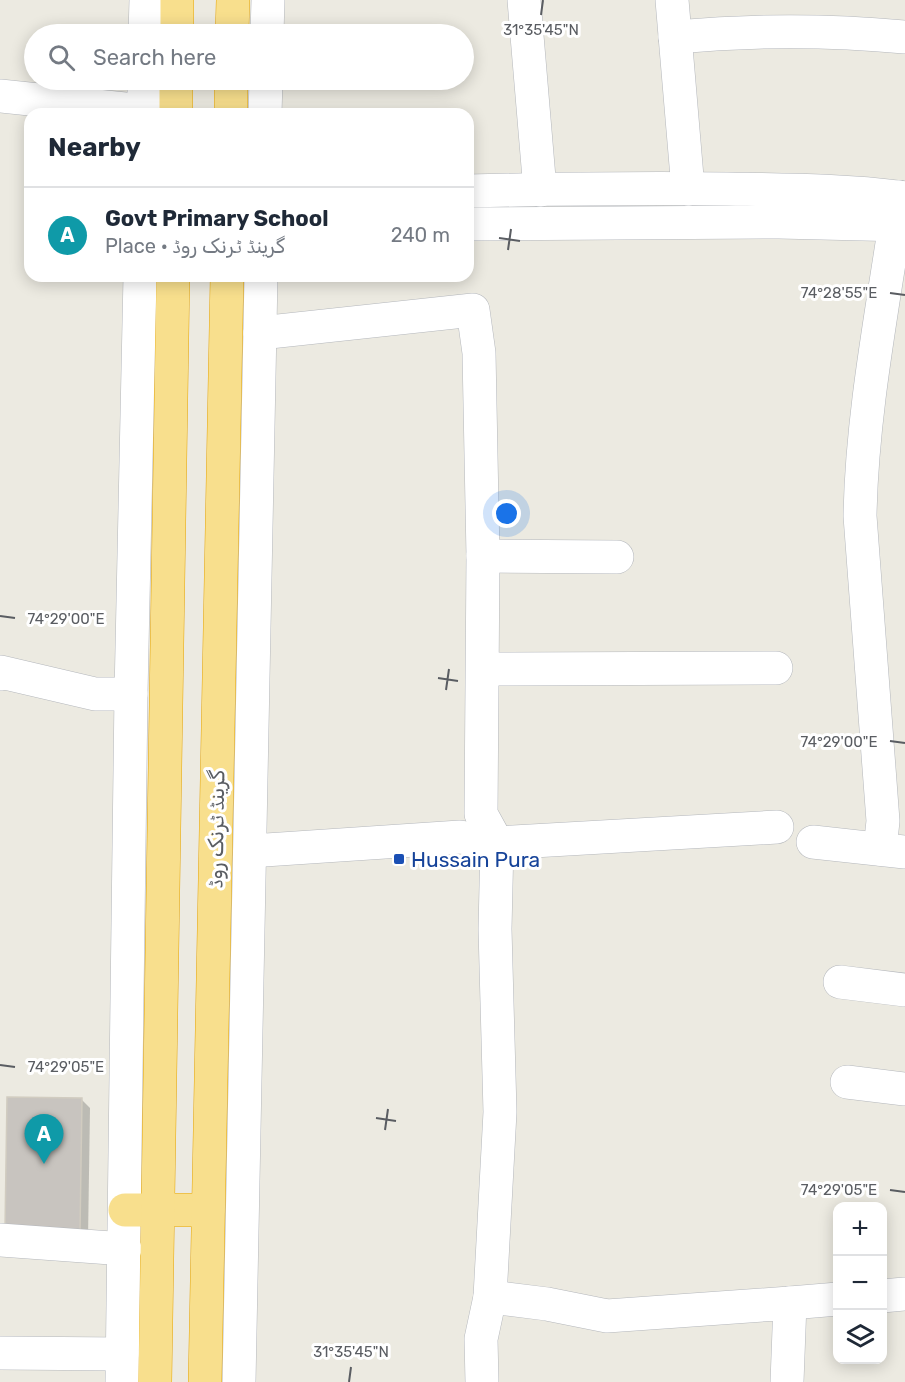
<!DOCTYPE html>
<html lang="en">
<head>
<meta charset="utf-8">
<style>
  :root { --surface:#fff; --page:#f2f2f3; --text:#1f2937; --muted:#747a83; --line:#e0e1e3; --accent:#2563eb }
  body { margin:0; font-family:Rubik,"Noto Naskh Arabic",sans-serif; background:var(--page); color:var(--text) }
  .controls { position:absolute; right:18px; bottom:18px; display:grid; overflow:hidden; border-radius:12px; box-shadow:0 3px 15px #0003 }
  .controls button { width:54px; height:54px; display:grid; place-items:center; padding:0; border:0; border-bottom:2px solid var(--line); background:var(--surface); color:var(--text); font:30px sans-serif }
  .you { position:absolute; left:507px; top:514px; width:21px; height:21px; margin:-15px; border:4px solid #fff; border-radius:50%; background:#1a73e8; box-shadow:0 0 0 9px #1a73e833 }
  .badge { display:grid; place-items:center; width:39px; height:39px; border-radius:50%; background:var(--accent); color:#fff; font-size:20px; font-weight:700 }
  .pin { position:absolute; translate:-50% -50px; filter:drop-shadow(0 2px 3px #0008) }
  .pin::after { content:''; position:absolute; top:32px; width:21px; height:18px; background:inherit; clip-path:polygon(0 0,100% 0,50% 100%) }
  .list { margin:0; padding:0; list-style:none }
  h2 { display:flex; justify-content:space-between; align-items:center; height:78px; margin:0; padding:0 24px; font-size:26px }
  h2 small { font-size:20px; font-weight:400; color:var(--muted) }
  .list li { display:grid; grid-template-columns:39px 1fr auto; gap:18px; align-items:center; box-sizing:border-box; height:96px; padding:0 24px; border-top:2px solid var(--line) }
  .list b { display:block; font-size:22px; white-space:nowrap }
  .list p { margin:0; font-size:20px; white-space:nowrap; color:var(--muted) }
  .list em { font-size:20px; font-style:normal; color:var(--muted) }
  .icon { flex:none; width:33px; height:33px; fill:none; stroke:currentColor; stroke-width:2; stroke-linecap:round; stroke-linejoin:round }
  .map { position:relative; flex:none; width:905px; height:1382px; overflow:hidden }
  .search { position:absolute; background:var(--surface); box-shadow:0 3px 15px #0003; left:24px; top:24px; width:450px; height:66px; display:flex; align-items:center; gap:15px; box-sizing:border-box; padding:0 21px; border-radius:33px; color:var(--muted); font-size:22px }
  .panel { position:absolute; background:var(--surface); box-shadow:0 3px 15px #0003; left:24px; top:108px; width:450px; height:174px; border-radius:18px }
  .map>svg:first-child { display:block }
</style>
</head>
<body>
<div class="map">
<svg width="905" height="1382" viewBox="0 0 905 1382">
  <rect width="100%" height="100%" fill="#eceae1"/>
  <!-- shadow -->
  <path fill="#0003" d="M82 1100 90 1108 88 1239 14 1237Z"/>
  <!-- building -->
  <path fill="#c8c4bf" stroke="#d1ccc0" stroke-width="1.5" d="M7 1097 82 1098 80 1231 5 1230Z"/>
  <g fill="none" stroke-linecap="round" stroke-linejoin="round">
    <defs>
      <g id="minor">
        <path d="M524 0 540 190"/>
        <path d="M672 0 688 189"/>
        <path d="M145 34 146 0"/>
        <path d="M267 34 268 0"/>
        <path d="M675 37C752 30 828 30 905 37"/>
        <path d="M0 96 144 111"/>
        <path d="M144 114V80"/>
        <path d="M265 114 266 80"/>
        <path d="M468 191C555 189 641 188 728 189 787 190 846 190 905 198"/>
        <path d="M468 224 779 222 905 225"/>
        <path d="M260 333 473 310 479 353 483 556 481 814 497 843 495 929 500 1112 490 1297"/>
        <path d="M483 556 617 557"/>
        <path d="M483 669 776 668"/>
        <path d="M0 674 1 672 95 694H131"/>
        <path d="M813 842 905 852"/>
        <path d="M880 849 883 821 860 516C862 409 884 303 899 197"/>
        <path d="M250 851 460 837 497 843 777 827"/>
        <path d="M840 982 905 990"/>
        <path d="M847 1082 905 1089"/>
        <path d="M0 1240 125 1249"/>
        <path d="M882 1296 905 1294"/>
        <path d="M790 1303 838 1299"/>
        <path d="M0 1353 122 1354"/>
        <path d="M122 1382 131 694 140 276"/>
        <path d="M239 1382 261 276"/>
        <path d="M482 1382 481 1339 490 1297 547 1304 607 1316 790 1303 787 1382"/>
      </g>
      <g id="highway">
        <path d="M177 34V0"/>
        <path d="M232 34 233 0"/>
        <path d="M176 114V80"/>
        <path d="M231 114V80"/>
        <path d="M125 1210H208"/>
        <path d="M155 1382 173 276"/>
        <path d="M205 1382 227 276"/>
      </g>
    </defs>
    <!-- minor casing -->
    <use href="#minor" stroke="#b4b7bc" stroke-width="34"/>
    <!-- highway casing -->
    <use href="#highway" stroke="#e4a50a" stroke-width="34"/>
    <!-- minor -->
    <use href="#minor" stroke="#fff" stroke-width="33"/>
    <!-- highway -->
    <use href="#highway" stroke="#f8df8d" stroke-width="33"/>
  </g>
  <!-- ticks -->
  <path fill="none" stroke="#5a5d62" stroke-width="2" d="M541 15 543 0M499 238 520 241M508 250 511 229M890 293 905 295M0 616 15 618M438 678 458 681M446 690 449 669M890 741 905 743M0 1065 15 1067M376 1118 396 1121M385 1130 388 1109M890 1190 905 1192M349 1382 351 1367"/>
  <!-- markers -->
  <rect fill="#1a4fb4" stroke="#fff" stroke-width="2" x="393" y="853" width="12" height="12" rx="3"/>
  <g text-anchor="middle" dominant-baseline="central" stroke-width="6" stroke-linejoin="round" paint-order="stroke">
    <!-- street labels -->
    <g font-size="21" fill="#5a5d62" stroke="#fff">
      <text transform="translate(216 829) rotate(-89)">گرینڈ ٹرنک روڈ</text>
    </g>
    <!-- transit labels -->
    <g font-size="21" fill="#164399" stroke="#fff" text-anchor="start">
      <text x="411" y="859">Hussain Pura</text>
    </g>
  </g>
  <g font-size="15" text-anchor="middle" fill="#5a5d62" stroke="#fff" stroke-width="6" stroke-linejoin="round" paint-order="stroke">
    <text x="541" y="35">31°35'45"N</text>
    <text x="839" y="298">74°28'55"E</text>
    <text x="66" y="624">74°29'00"E</text>
    <text x="839" y="747">74°29'00"E</text>
    <text x="66" y="1072">74°29'05"E</text>
    <text x="839" y="1195">74°29'05"E</text>
    <text x="351" y="1357">31°35'45"N</text>
  </g>
</svg>
<div class="controls">
<button>+</button>
<button>−</button>
<button><svg class="icon" aria-label="layers" viewBox="0 0 24 24"><path d="M12 4l9 5-9 5-9-5zM3 14l9 5 9-5"/></svg></button>
</div>
<div class="you"></div>
<div class="pin badge" style="left:44px;top:1164px;background:#0f9aa8">A</div>
<div class="search"><svg class="icon" aria-label="search" viewBox="0 0 24 24"><circle cx="10" cy="10" r="6"/><path d="M15 15l6 6"/></svg>Search here</div>
<section class="panel">
<h2>Nearby<small></small></h2>
<ul class="list">
<li><span class="badge" style="background:#0f9aa8">A</span><div><b>Govt Primary School</b><p>Place · گرینڈ ٹرنک روڈ</p></div><em>240 m</em></li>
</ul>
</section>
</div>
</body>
</html>
